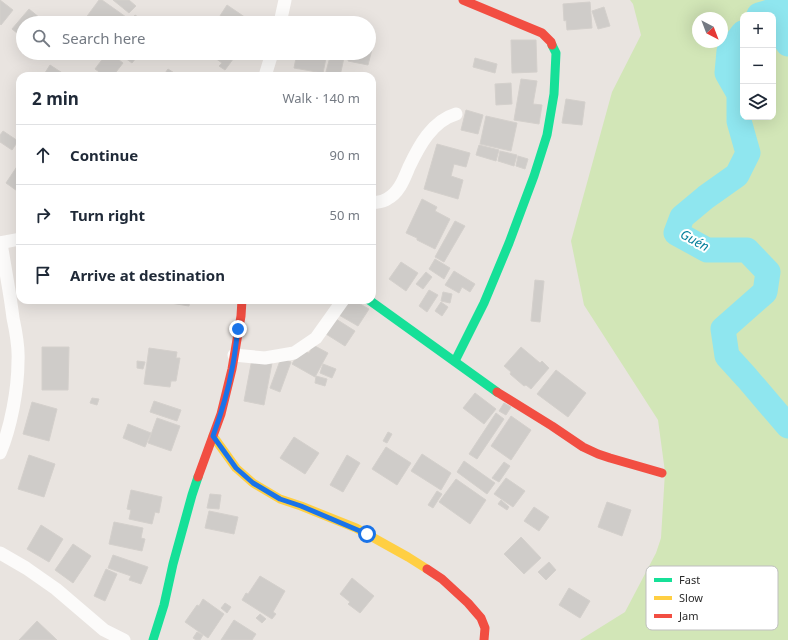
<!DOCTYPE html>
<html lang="en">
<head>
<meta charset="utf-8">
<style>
  :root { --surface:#fff; --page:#f2f2f3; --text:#1f2937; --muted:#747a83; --line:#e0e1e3 }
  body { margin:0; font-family:"Noto Sans",sans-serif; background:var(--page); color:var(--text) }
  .controls { position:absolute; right:12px; top:12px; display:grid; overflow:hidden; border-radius:8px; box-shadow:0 4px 16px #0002 }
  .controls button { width:36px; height:36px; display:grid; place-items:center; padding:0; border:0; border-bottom:1px solid var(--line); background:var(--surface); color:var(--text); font:20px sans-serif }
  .compass { position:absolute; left:692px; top:12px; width:36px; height:36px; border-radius:50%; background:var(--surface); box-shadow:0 4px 16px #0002; rotate:138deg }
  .stop { position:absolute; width:12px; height:12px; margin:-9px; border:3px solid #1a73e8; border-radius:50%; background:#fff }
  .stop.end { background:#1a73e8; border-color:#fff; box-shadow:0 1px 4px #0008 }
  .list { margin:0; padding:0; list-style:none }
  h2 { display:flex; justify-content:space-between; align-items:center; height:52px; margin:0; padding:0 16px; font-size:17px }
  h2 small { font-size:13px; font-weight:400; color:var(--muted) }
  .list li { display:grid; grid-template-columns:26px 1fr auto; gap:12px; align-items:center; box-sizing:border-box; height:60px; padding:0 16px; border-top:1px solid var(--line) }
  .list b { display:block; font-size:15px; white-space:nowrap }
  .list em { font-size:13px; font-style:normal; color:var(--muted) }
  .icon { flex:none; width:22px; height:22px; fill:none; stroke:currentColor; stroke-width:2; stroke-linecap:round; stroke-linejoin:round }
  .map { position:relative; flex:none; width:788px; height:640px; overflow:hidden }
  .search { position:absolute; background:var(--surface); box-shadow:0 4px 16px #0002; left:16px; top:16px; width:360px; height:44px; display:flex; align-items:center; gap:10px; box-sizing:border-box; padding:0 14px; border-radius:22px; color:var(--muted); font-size:15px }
  .panel { position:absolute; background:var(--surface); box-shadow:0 4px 16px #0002; left:16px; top:72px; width:360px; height:232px; border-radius:12px }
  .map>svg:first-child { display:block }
</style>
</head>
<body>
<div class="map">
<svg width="788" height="640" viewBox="0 0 788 640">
  <rect width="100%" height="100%" fill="#e9e4e0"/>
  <!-- green -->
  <path fill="#d2e6b7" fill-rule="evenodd" d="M630 0H788V640H580L625 612 656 553 661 538 665 472 658 420 584 305 571 241 612 92 641 35 633 4ZM743 15H773V117H743ZM698 18H722V42H698Z"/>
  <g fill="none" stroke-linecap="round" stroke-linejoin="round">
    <!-- river -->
    <g stroke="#8fe6ef" stroke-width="25">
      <path d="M759 15 779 9 782 35 788 44"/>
      <path d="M743 33 729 51 727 73 739 94V121L748 153 737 175 706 197 682 217 676 233 707 250H747L768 272 765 292 723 329 727 356 747 378 788 426"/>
    </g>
  </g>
  <!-- building -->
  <g fill="#cfccc9" stroke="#d4d0cc">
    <path d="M0 0 13 10 1 25 0 24Z"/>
    <path d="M99 0H102L126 17 122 23H91L85 19Z"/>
    <path d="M113 0H129L136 6 129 13Z"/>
    <path d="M590 2 592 28 567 30 566 20 564 21 563 4Z"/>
    <path d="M227 5 252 22V23H224L218 19Z"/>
    <path d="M604 7 610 26 598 29 592 11Z"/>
    <path d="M29 9 46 23H23V38L12 29Z"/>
    <path d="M135 15 147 23H129Z"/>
    <path d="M369 36 375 37 368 65 348 61 350 53H369Z"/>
    <path d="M511 40H536L537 72 512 73Z"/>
    <path d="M94 53H105L100 60 92 55Z"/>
    <path d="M107 53H110L123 63 113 76H105L95 69Z"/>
    <path d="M118 53H140L132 63Z"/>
    <path d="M203 53H233L236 55 225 70 219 66 222 63 208 53 206 56 202 54Z"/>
    <path d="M297 53H327L323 73 294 68Z"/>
    <path d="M331 53H345L340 76 326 72Z"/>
    <path d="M475 58 497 64 495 73 473 67Z"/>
    <path d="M50 65 67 76H43Z"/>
    <path d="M168 69 179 76H163Z"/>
    <path d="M521 79 537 81 533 104 542 105 539 124 514 120Z"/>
    <path d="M511 83 512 104 496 105 495 84Z"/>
    <path d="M566 99 585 102 582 125 562 123Z"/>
    <path d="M466 110 483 115 478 134 461 130Z"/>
    <path d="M486 116 517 123 511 151 480 144Z"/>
    <path d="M3 131 18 141 12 150 0 142V135Z"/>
    <path d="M437 144 470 153 466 167 454 164 451 176 463 180 458 199 424 189Z"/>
    <path d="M479 145 499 150 496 161 476 155Z"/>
    <path d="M500 151 517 155 514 166 498 161Z"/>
    <path d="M518 156 528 159 525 169 516 166Z"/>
    <path d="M20 162V193L6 183Z"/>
    <path d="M422 199 437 207 435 211 450 219 435 249 417 240V238L406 233Z"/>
    <path d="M455 221 465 226 444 262 435 257Z"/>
    <path d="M435 259 450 268 444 279 429 269Z"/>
    <path d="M401 262 418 273 406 291 389 279Z"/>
    <path d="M454 271 475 284 470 292 462 287 459 293 445 285Z"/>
    <path d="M426 272 432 277 423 289 416 284Z"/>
    <path d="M535 280 544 281 540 322 531 321Z"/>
    <path d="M429 290 438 295 427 312 419 306Z"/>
    <path d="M443 292 452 294 450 303 441 301Z"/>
    <path d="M164 300H190L189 306 164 302Z"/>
    <path d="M347 300H353L369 309 358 326 339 315Z"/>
    <path d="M441 302 448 307 442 316 435 311Z"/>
    <path d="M336 319 355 331 345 346 326 334Z"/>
    <path d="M313 345 328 353 315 377 292 364 297 356 303 350 309 353Z"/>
    <path d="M42 347H69L68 390H42Z"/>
    <path d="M521 347 540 363 542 361 549 368 531 389 526 385 524 386 510 374 511 372 504 366Z"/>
    <path d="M149 348 177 352 176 358H180L176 381H171L170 387 144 384Z"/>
    <path d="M281 358 291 362 280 392 270 388Z"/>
    <path d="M252 359 272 363 264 405 244 401Z"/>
    <path d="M137 361 145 362 143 369 137 368Z"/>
    <path d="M323 364 336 369 332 378 320 373Z"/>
    <path d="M556 370 586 393 568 417 537 394Z"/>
    <path d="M316 376 327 379 325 386 315 383Z"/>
    <path d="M475 393 496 409 484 424 463 408Z"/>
    <path d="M92 398 99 399 97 405 90 403Z"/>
    <path d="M154 401 181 410 177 421 150 412Z"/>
    <path d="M32 402 57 409 49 441 23 434Z"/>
    <path d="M504 403 511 407 506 415 499 411Z"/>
    <path d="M496 413 504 419 477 459 469 454Z"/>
    <path d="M511 416 531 430 511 460 491 446Z"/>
    <path d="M157 418 180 426 171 451 148 443Z"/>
    <path d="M128 424 151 433 145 447 123 438Z"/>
    <path d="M388 432 392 434 387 443 383 441Z"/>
    <path d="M294 437 319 453 305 474 280 458Z"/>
    <path d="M386 447 411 463 397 485 372 469Z"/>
    <path d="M422 454 451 473 441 490 411 471Z"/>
    <path d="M29 455 55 464 44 497 18 489Z"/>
    <path d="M347 455 360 463 343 492 330 485Z"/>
    <path d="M464 461 495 483 487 494 457 472Z"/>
    <path d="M504 462 510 466 499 482 492 478Z"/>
    <path d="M506 478 525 491 513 507 494 494Z"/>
    <path d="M456 479 486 500 470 524 439 502Z"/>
    <path d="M131 490 162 497 159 513 155 512 152 524 129 519 131 510 127 509Z"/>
    <path d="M437 491 442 494 433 508 428 505Z"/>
    <path d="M210 494 221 495 219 509 207 508Z"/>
    <path d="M501 500 509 507 507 510 498 504Z"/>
    <path d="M607 502 631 510 622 536 598 527Z"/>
    <path d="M534 507 549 517 539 531 524 521Z"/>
    <path d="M209 511 238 517 234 534 205 528Z"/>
    <path d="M114 522 143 528 141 538 145 539 142 551 109 544Z"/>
    <path d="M41 525 63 539 49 562 27 549Z"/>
    <path d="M521 537 541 558 524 574 504 554Z"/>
    <path d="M73 544 91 556 73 583 55 570Z"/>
    <path d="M113 555 148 567 141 584 129 580 131 576 108 568Z"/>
    <path d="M549 562 556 570 546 580 538 572Z"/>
    <path d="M106 569 117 574 105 601 94 596Z"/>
    <path d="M260 576 285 591 273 612 276 614 272 619 242 600 246 593 248 594Z"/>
    <path d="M352 578 374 596 360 613 348 604 350 602 340 594Z"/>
    <path d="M569 588 590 601 580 618 559 605Z"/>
    <path d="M203 599 224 614 208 638 185 622 197 605 199 606Z"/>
    <path d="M225 603 231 607 227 613 221 608Z"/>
    <path d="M260 614 266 619 262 623 256 618Z"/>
    <path d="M234 620 256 634 252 640H221Z"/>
    <path d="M37 621 57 640H19Z"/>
    <path d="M197 632 203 635 200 640H196L193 638Z"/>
  </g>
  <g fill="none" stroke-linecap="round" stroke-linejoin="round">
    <!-- street -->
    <g stroke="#fcfbfa" stroke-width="13">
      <path d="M280 23 285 0"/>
      <path d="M265 76 272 53"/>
      <path d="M372 203C377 202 383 202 387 199 399 193 404 179 409 167 419 146 432 121 456 114"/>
      <path d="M0 243 20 239"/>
      <path d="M234 355 265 358 294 353 316 338 343 300"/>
      <path d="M0 453C11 427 18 389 18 361 19 347 16 332 13 318 10 293 5 268 1 243"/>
      <path d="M0 553 26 568 56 589 104 630 124 640"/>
    </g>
    <!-- fast -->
    <g stroke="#16e098" stroke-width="9">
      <path d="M369 300 497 392"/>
      <path d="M455 361 484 303 509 243 534 176 547 135 554 94 556 53 552 45"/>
      <path d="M153 640 164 605 173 564 192 495 198 477"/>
    </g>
    <!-- slow -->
    <path stroke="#ffcf43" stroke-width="9" d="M213 436 236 468 253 483 280 499 301 506 356 528 408 557 427 569"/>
    <!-- jam -->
    <g stroke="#f24e42" stroke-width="9">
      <path d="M463 0 542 33 551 42 552 45"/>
      <path d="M497 392 552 426 583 447 598 454 610 458 662 473"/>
      <path d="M198 477 221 414 232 369 241 316 242 300"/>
      <path d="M427 569 442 579 468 603 481 618 485 628 484 640"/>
    </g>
  </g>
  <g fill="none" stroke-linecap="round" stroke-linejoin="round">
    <!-- route -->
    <path stroke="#1a73e8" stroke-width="5" d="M238 329C236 342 235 356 232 369 228 392 221 414 213 436L236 468 253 483 280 499 301 506 367 534"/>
  </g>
  <g text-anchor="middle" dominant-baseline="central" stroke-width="4" stroke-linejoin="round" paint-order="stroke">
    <!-- water labels -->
    <g font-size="13" font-style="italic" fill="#07819c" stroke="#fff">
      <text transform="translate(695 240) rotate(29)">Guén</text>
    </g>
  </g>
  <!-- legend -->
  <rect x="646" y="566" width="132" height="64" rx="6" fill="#fff" stroke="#bfbfbf" stroke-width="1"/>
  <rect x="654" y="578" width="18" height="4" fill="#16e098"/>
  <rect x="654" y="596" width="18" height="4" fill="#ffcf43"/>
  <rect x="654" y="614" width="18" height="4" fill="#f24e42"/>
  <g font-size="11" fill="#2a2a2a">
    <text x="679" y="584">Fast</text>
    <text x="679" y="602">Slow</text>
    <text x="679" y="620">Jam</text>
  </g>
</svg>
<div class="controls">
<button>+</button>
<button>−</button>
<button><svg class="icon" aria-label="layers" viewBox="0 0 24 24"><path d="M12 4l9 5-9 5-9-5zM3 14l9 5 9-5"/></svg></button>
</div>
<svg class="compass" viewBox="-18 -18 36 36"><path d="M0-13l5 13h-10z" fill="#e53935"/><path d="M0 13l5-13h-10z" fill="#747a83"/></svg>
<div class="stop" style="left:367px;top:534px"></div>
<div class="stop end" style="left:238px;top:329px"></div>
<div class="search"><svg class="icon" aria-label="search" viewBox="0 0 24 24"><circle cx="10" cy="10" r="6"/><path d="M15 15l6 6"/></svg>Search here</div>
<section class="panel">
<h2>2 min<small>Walk · 140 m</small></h2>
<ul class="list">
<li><svg class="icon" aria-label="ahead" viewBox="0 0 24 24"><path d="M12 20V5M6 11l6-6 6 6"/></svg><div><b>Continue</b></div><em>90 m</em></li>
<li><svg class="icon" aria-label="right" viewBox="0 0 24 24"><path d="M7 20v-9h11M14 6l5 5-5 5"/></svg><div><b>Turn right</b></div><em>50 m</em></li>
<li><svg class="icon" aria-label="arrive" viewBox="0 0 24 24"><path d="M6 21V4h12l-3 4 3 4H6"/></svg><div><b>Arrive at destination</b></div></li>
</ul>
</section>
</div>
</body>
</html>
